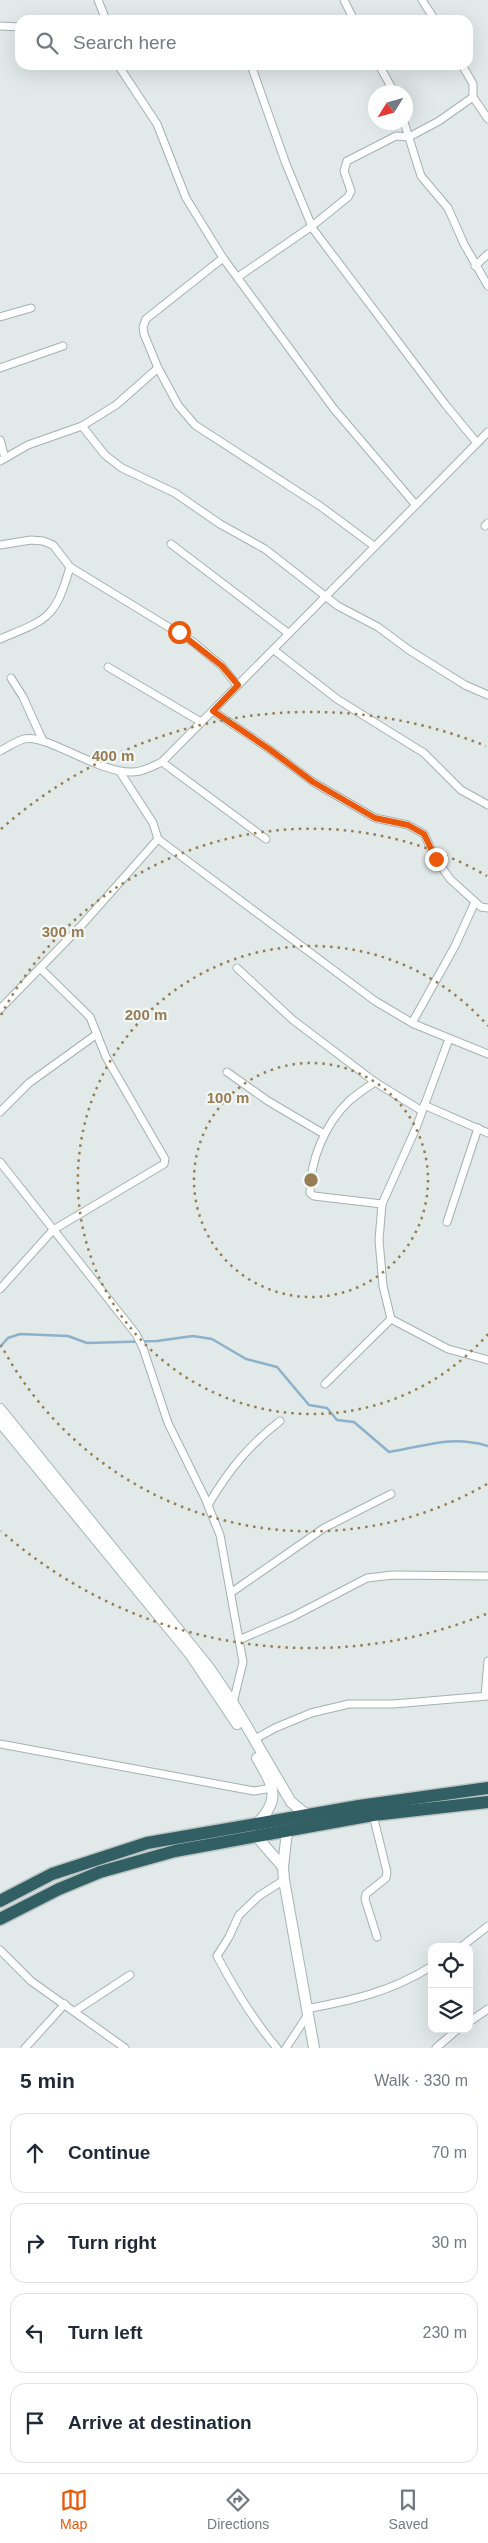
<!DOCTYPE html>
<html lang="en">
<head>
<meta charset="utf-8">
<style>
  :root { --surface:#fff; --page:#f6f6f7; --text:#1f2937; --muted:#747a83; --line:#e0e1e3; --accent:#ea580c }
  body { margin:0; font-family:Helvetica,sans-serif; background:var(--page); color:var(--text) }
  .controls { position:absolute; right:15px; bottom:15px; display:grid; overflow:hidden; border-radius:10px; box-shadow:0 5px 20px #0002 }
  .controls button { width:45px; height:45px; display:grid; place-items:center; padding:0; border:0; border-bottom:1px solid var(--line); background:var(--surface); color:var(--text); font:25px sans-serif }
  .compass { position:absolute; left:368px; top:85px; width:45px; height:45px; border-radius:50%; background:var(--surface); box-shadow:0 5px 20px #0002; rotate:233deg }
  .stop { position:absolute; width:15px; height:15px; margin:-11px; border:4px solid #ea580c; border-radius:50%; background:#fff }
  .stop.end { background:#ea580c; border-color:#fff; box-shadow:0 1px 5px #0008 }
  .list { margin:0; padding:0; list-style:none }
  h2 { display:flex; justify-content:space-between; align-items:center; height:65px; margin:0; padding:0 20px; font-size:21px }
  h2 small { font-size:16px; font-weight:400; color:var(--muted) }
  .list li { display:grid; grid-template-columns:32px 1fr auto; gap:15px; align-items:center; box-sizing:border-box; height:80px; margin:0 10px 10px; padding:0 10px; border:1px solid var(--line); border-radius:15px }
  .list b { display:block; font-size:19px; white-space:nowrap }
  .list em { font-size:16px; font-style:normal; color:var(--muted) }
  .icon { flex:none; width:28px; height:28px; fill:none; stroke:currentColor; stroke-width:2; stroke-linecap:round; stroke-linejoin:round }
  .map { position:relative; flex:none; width:488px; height:2048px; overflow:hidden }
  .search { position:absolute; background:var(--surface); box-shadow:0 5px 20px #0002; left:15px; right:15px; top:15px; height:55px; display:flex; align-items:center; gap:12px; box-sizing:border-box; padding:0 18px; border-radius:15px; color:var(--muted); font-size:19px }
  .sheet { height:425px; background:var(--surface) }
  nav { display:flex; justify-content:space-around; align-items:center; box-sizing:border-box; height:70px; border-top:1px solid var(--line); background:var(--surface); font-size:14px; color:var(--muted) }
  nav a { display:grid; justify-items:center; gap:2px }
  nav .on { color:var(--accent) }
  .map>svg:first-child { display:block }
</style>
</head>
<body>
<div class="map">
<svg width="488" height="2048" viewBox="0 0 488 2048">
  <rect width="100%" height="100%" fill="#e1eae9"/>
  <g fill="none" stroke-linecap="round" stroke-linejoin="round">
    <!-- stream -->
    <path stroke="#8db0cb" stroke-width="2.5" d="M0 1347 8 1338 20 1334 68 1336 87 1343 157 1341 193 1336 212 1339 246 1359 277 1367 309 1405 327 1408 337 1420 354 1422 389 1452C427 1446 450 1435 488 1446"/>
    <defs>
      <g id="street">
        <path d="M98 0 106 20"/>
        <path d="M344 0 354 20"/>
        <path d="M422 0 435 20"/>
        <path d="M0 26 20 27"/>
        <path d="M118 65 157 124 186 198 223 258"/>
        <path d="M251 65 286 164 313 229 445 404 477 443"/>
        <path d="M379 65 394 92"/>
        <path d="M473 97 488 119"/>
        <path d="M404 122 421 176 448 208 464 244 488 286"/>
        <path d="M475 266 488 254"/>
        <path d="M238 277 312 226 348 197 351 191 344 171 347 161 396 136 409 137 439 121 473 97V84L462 65"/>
        <path d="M0 317 31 308"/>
        <path d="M0 368 63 346"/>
        <path d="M82 426 105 455 122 468 175 493 220 524 265 549 338 606 378 627 409 650 465 685 488 695"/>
        <path d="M0 440 5 458"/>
        <path d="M0 461 28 445 82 426 116 405 158 368"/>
        <path d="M485 526 488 523"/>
        <path d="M171 544 288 633"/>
        <path d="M0 545 31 540 43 541 53 545 70 567 193 642 222 666 237 685"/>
        <path d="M374 546 320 506 195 425 178 405 158 368 144 334 143 327 146 319 223 258 334 409 415 504"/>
        <path d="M0 639C48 619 55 619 70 567"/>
        <path d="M274 650 337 699 424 753 461 790 488 805"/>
        <path d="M108 667 201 722"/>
        <path d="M11 678 23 697 43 741"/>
        <path d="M213 711 269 749 313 782 375 818 408 825 424 834 436 859 450 879 481 907 488 908"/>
        <path d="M0 751C8 747 16 741 24 739 46 733 99 774 133 772 143 772 153 766 162 762L488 432"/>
        <path d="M162 762 266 839"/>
        <path d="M120 772 153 823 158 839"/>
        <path d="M237 968 293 1020 375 1082 422 1111"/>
        <path d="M0 1009 81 926 158 839 375 1001 414 1024 488 1054"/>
        <path d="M412 1023 455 946 475 902"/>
        <path d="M449 1039 416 1128 382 1204 379 1240 383 1286 391 1319 448 1349 488 1360"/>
        <path d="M227 1072 268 1101 324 1134"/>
        <path d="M375 1082C366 1088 357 1094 349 1101 325 1124 310 1160 310 1193L314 1196 382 1204"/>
        <path d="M424 1105 488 1133"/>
        <path d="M0 1112 29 1083 97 1034"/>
        <path d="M0 1162 136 1334 143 1348 168 1423 205 1498 220 1535 243 1662 233 1703"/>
        <path d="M447 1222 478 1128"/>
        <path d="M0 1289 53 1230 164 1164 165 1159 106 1057 90 1017 40 968"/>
        <path d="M325 1384 391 1319"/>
        <path d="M208 1505C228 1471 249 1445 280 1421"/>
        <path d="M232 1592 324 1528 391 1494"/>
        <path d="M241 1639 292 1617 367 1578 393 1575 488 1576"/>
        <path d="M485 1696 488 1661"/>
        <path d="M255 1739 275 1728 311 1713 349 1704H393L488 1696"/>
        <path d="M0 1744 254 1791 272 1788"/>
        <path d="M373 1815 387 1872 386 1878 366 1894 365 1899 377 1937"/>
        <path d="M461 1947 488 1926"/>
        <path d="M0 1950 31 1981 125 2048"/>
        <path d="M306 2009C353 2000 391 1992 432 1966"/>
        <path d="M75 2011 130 1975"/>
        <path d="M469 2022 488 2009"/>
        <path d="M25 2048 65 2004"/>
        <path d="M277 2048C253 2020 234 1988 217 1956L229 1937 239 1915 259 1896 284 1880"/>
        <path d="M286 2048 307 2016"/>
        <path d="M436 2048 458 2029"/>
      </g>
      <g id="secondary">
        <path d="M0 1409 210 1669 233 1703 291 1802 307 1815"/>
        <path d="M0 1422 190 1654 237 1724"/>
        <path d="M257 1824C282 1798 273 1786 257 1758"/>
        <path d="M287 1831 283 1867 284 1880 314 2048"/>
        <path d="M257 1837 283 1867"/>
      </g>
      <g id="highway">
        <path d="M0 1901 52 1874 147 1843 359 1806 488 1788"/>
        <path d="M0 1919 59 1889 100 1872 175 1851 373 1815 488 1802"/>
      </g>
    </defs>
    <!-- street casing -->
    <use href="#street" stroke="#a4b1b1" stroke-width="9"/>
    <!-- secondary casing -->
    <use href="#secondary" stroke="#a1b5b4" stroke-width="12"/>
    <!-- highway casing -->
    <use href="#highway" stroke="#bdc4c4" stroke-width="15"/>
    <!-- street -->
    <use href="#street" stroke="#fff" stroke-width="7"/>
    <!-- secondary -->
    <use href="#secondary" stroke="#fff" stroke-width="10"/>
    <!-- highway -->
    <use href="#highway" stroke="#315f63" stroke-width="12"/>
  </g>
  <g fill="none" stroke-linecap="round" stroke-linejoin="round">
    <!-- route -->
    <path stroke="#ea580c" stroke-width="6" d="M179 632 222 666 238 685 213 711 269 749 313 782 375 818 408 825 424 834 436 859"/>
  </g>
  <!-- distance rings -->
  <g fill="none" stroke="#987c53" stroke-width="2.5" stroke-dasharray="2.5 5">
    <circle cx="311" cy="1180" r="117"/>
    <path d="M488 1334A234 234 0 1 1 488 1026"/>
    <path d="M487 1484A351 351 0 0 1 1 1345M1 1015A351 351 0 0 1 487 876"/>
    <path d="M486 1614A468 468 0 0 1 1 1531M1 829A468 468 0 0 1 486 746"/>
  </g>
  <circle cx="311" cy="1180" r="8" fill="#987c53" stroke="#f1f7f6" stroke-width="2.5"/>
  <g font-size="15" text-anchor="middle" font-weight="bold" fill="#987c53" stroke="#f1f7f6" stroke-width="4.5" stroke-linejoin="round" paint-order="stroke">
    <text x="113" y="761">400 m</text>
    <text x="63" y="937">300 m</text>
    <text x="146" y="1020">200 m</text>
    <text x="228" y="1103">100 m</text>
  </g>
</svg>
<div class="controls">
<button><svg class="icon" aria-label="locate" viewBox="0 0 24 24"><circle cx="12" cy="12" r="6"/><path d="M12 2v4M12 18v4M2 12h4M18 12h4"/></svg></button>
<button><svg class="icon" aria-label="layers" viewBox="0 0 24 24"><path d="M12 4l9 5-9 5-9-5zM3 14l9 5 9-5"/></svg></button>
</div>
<svg class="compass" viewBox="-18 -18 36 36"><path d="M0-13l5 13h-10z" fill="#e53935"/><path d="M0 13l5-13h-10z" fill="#747a83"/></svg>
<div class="stop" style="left:179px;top:632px"></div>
<div class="stop end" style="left:436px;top:859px"></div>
<div class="search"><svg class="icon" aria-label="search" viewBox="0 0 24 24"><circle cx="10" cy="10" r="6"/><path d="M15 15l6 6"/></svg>Search here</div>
</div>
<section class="sheet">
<h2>5 min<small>Walk · 330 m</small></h2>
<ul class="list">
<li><svg class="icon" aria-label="ahead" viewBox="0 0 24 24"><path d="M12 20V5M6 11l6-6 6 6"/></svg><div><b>Continue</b></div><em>70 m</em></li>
<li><svg class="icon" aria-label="right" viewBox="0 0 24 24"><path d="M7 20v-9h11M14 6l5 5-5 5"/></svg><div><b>Turn right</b></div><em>30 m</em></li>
<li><svg class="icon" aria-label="left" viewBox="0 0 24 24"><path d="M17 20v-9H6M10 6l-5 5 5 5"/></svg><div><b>Turn left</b></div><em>230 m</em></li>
<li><svg class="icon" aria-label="arrive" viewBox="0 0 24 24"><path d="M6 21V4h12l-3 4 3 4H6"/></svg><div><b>Arrive at destination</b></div></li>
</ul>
</section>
<nav>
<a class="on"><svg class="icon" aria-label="map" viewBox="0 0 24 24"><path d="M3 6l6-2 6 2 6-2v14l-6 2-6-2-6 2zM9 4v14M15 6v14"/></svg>Map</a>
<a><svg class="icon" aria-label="directions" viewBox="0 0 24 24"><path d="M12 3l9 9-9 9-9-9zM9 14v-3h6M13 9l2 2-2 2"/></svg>Directions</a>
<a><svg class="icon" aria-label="saved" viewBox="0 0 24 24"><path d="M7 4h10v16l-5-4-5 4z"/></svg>Saved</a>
</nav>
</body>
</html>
